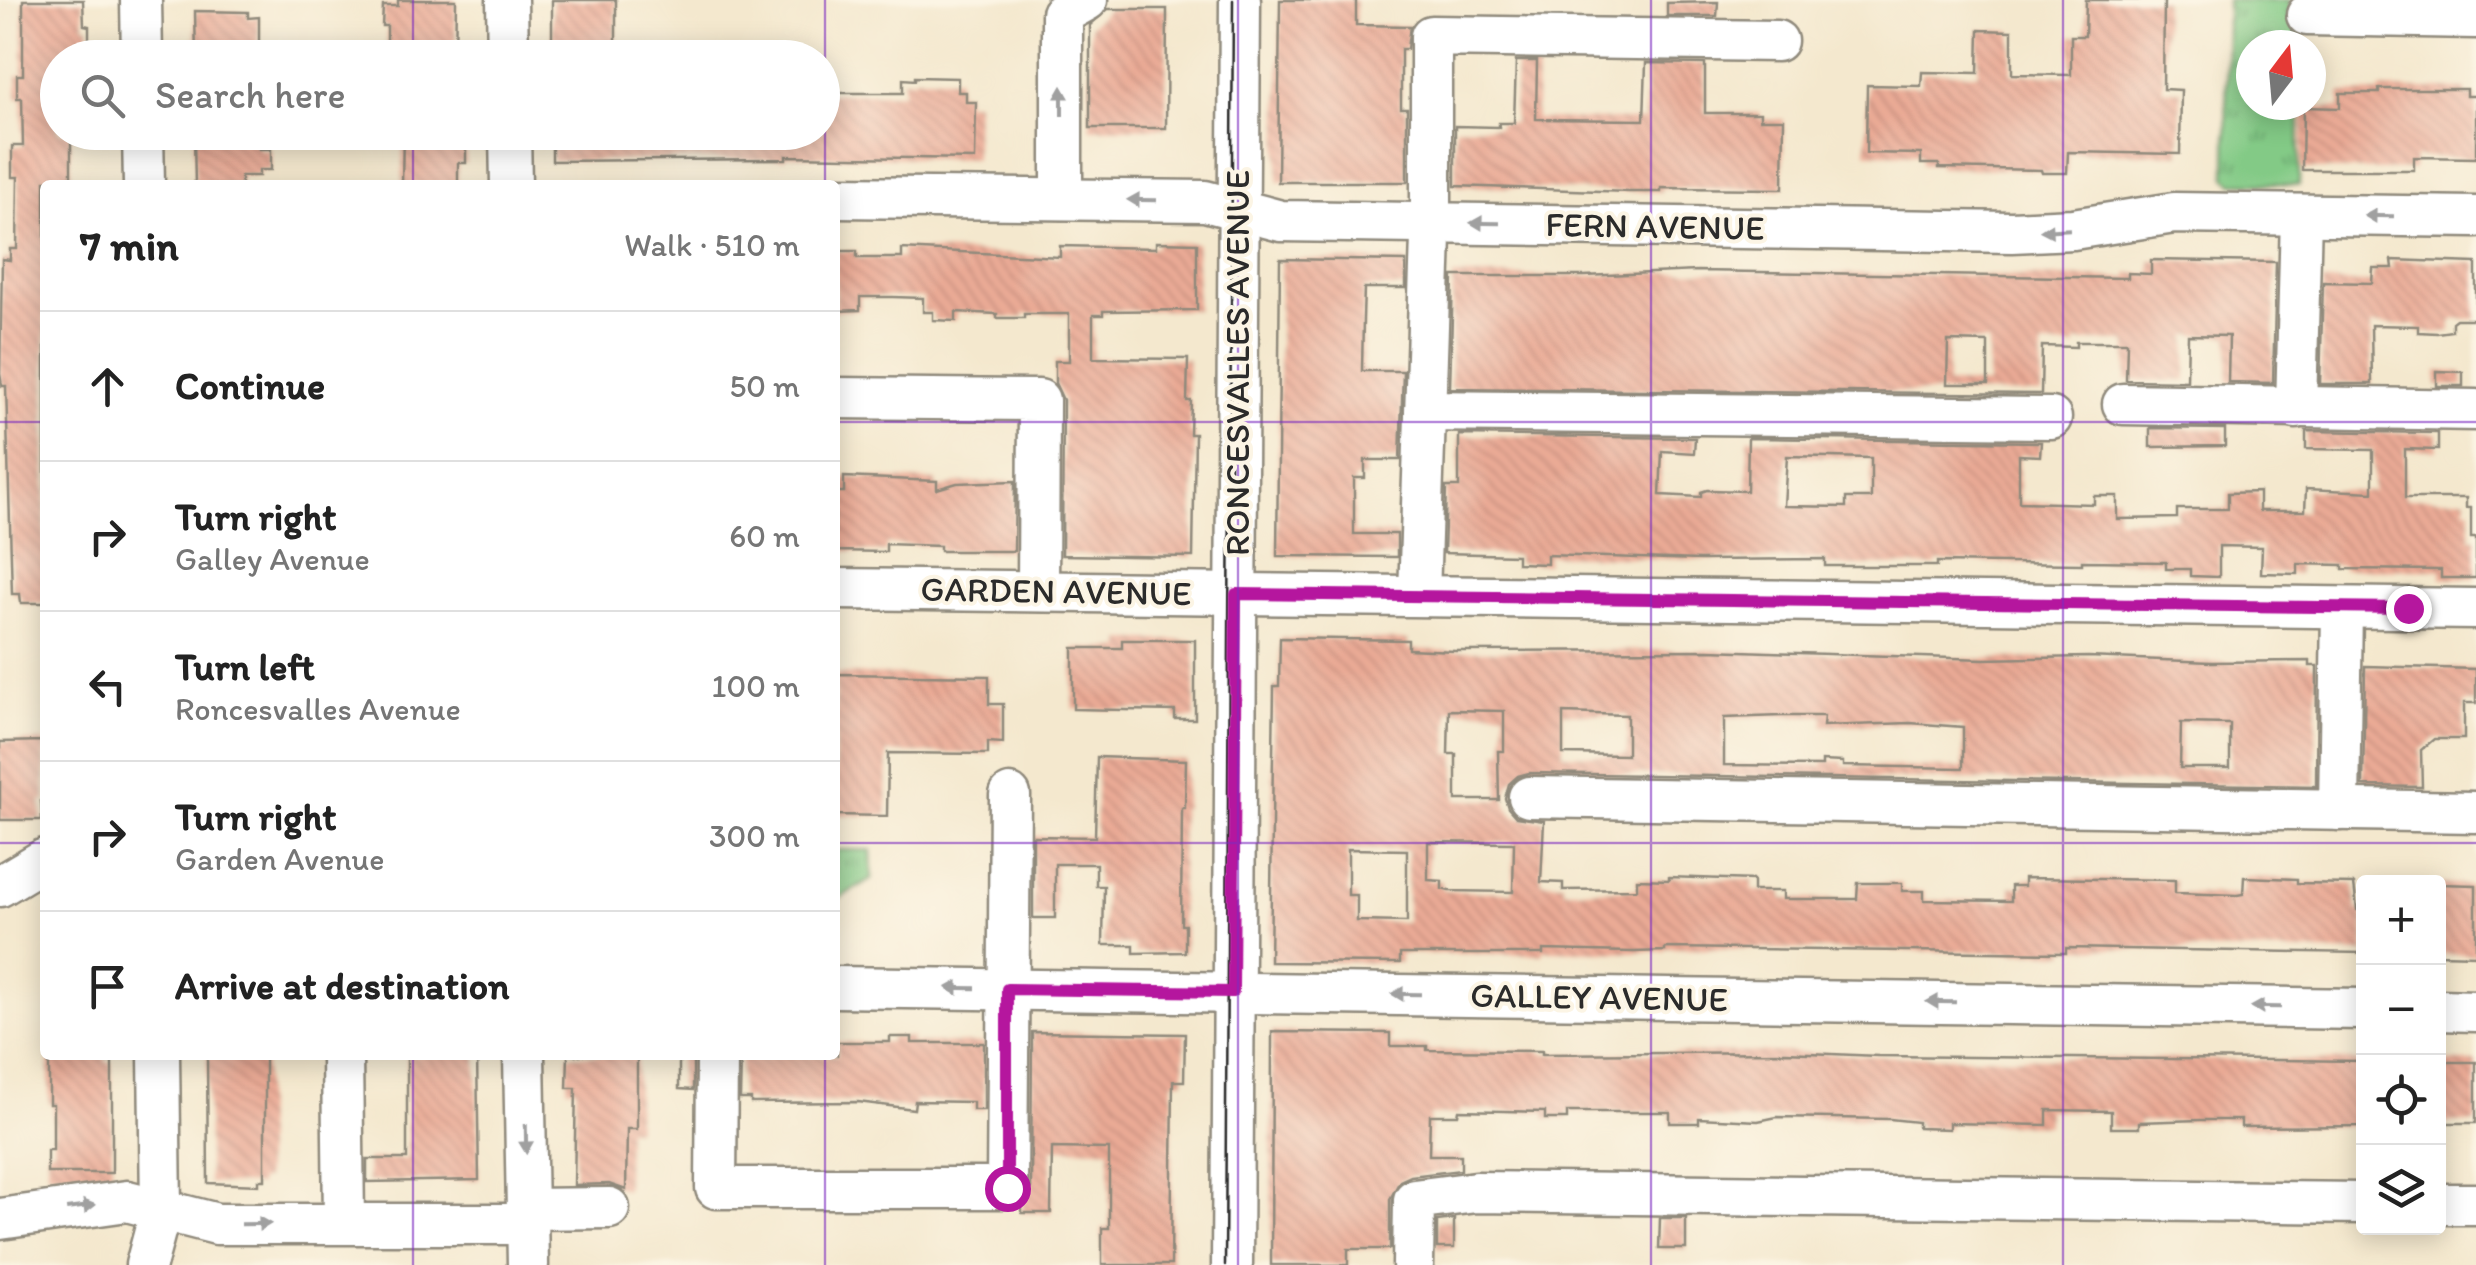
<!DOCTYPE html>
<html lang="en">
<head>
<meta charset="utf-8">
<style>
  :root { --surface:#fff; --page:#f2f2f2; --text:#222; --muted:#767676; --line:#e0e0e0 }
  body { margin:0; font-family:Itim,sans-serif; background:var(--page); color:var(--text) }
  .controls { position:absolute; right:30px; bottom:30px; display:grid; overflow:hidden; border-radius:10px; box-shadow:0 5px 25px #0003 }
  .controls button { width:90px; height:90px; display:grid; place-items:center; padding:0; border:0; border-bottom:2px solid var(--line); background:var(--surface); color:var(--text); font:50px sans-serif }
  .compass { position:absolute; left:2236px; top:30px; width:90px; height:90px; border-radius:50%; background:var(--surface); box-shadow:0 5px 25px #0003; rotate:16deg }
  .stop { position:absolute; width:30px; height:30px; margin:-22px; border:8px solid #b5179e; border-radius:50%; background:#fff }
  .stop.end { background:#b5179e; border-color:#fff; box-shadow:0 2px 10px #0008 }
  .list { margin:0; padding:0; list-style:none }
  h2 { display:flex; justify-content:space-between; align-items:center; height:130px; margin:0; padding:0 40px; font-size:42px }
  h2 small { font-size:32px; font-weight:400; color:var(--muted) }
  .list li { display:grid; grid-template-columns:65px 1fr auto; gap:30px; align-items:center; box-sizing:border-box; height:150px; padding:0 40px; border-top:2px solid var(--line) }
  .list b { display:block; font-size:38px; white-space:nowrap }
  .list p { margin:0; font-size:32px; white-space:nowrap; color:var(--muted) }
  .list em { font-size:32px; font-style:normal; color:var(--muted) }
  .icon { flex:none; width:55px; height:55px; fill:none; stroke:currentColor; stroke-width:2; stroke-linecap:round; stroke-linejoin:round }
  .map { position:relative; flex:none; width:2476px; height:1265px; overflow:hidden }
  .search { position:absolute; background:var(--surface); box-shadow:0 5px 25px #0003; left:40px; top:40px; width:800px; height:110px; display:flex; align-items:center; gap:25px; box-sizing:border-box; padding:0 35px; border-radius:55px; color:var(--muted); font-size:38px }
  .panel { position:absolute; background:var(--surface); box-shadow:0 5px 25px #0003; left:40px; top:180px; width:800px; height:880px; border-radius:10px }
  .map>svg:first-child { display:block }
</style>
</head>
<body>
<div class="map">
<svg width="2476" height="1265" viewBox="0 0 2476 1265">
  <defs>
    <pattern id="grass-tufts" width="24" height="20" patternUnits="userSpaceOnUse" patternTransform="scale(2.5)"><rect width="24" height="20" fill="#83ca86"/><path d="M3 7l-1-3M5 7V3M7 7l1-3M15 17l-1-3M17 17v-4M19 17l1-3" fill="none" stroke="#6ba46e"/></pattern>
    <pattern id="building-back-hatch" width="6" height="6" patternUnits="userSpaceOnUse" patternTransform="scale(2.5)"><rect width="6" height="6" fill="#eaaa95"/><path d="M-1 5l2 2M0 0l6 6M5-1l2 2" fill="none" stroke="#c99281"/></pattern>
  </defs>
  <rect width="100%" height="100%" fill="#fcf5e5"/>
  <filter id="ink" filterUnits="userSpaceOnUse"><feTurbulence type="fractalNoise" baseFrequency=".01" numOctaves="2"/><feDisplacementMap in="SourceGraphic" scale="20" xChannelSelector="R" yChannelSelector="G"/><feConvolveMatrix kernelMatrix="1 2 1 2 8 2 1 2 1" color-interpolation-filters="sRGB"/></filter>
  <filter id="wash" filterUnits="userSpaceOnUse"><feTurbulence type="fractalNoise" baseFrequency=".0048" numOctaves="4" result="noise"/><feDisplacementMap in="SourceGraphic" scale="40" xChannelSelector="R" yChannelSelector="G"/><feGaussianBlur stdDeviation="2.25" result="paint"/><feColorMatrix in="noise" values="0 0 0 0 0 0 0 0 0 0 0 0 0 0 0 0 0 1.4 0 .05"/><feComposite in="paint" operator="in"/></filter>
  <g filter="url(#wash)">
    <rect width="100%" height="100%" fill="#f4e8ce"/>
    <!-- grass -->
    <g fill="url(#grass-tufts)" stroke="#577a58" stroke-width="2.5">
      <path d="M2227 0H2290V19L2301 20V45H2251V105H2300L2299 185 2233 183 2226 177Z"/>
      <path d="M835 850H871L872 878 835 901Z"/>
    </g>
    <g id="blocks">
      <!-- building -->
      <g fill="url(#building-back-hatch)" fill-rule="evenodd">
        <path d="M23 0H83L84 25 89 26V49H84V58H58V132H71V181H45V603H21L20 594H12L6 386H2L0 374 2 259 10 260V249H17L18 177H12V146H23L22 98H17V75H23Z"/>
        <path d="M398 0H456L455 58H396V47H387V26H382L383 6H398Z"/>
        <path d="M552 0H616V53H605V58H552Z"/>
        <path d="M1280 0H1356V25L1410 26 1407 49H1401V108H1407V182H1278Z"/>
        <path d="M2086 0H2164L2163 89 2181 90 2180 154 2068 152 2067 173H2042L2041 170 1939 168V164H1921V154L1866 153 1867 85 1921 86 1922 72 1978 73 1979 30 2012 31V74L2071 75V36H2085Z"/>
        <path d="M1718 2 1717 16H1667V3Z"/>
        <path d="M1108 9H1167L1166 128H1090V25Z"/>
        <path d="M195 11 248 12V18L259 17V58H196Z"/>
        <path d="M1516 61H1537L1536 119 1644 120 1646 63 1705 64V113H1760V119H1784L1783 189 1661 188V192H1629L1455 186V126L1499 127V123H1514Z"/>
        <path d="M915 77 958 78V92H966V102H976L975 159 786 156V159L552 161V132H822V93H903V79L915 80Z"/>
        <path d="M2379 89H2466V96H2476V158L2414 157V170H2302L2303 107 2340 108V93H2379Z"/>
        <path d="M403 132H466V163H458V185H402Z"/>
        <path d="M194 137H241V141H258L259 149H271V170H259V176H241V185H195Z"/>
        <path d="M1156 242 1197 243V310L1103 311V315H1093V358L1188 359 1187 401H1191L1190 434H1195L1193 557 1062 555 1063 400 1055 383V361H1069V314H1024V318H997V314L956 312V321L933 320V312H923V298L893 297H860V310L835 311V251H857V258H902V249L1060 257V246L1156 248Z"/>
        <path d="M1280 259 1406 261V288H1364L1363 319 1362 371H1403L1400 460H1365V478H1354V534H1397V557L1277 556Z"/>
        <path d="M2151 260 2276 262 2273 383 2228 382 2229 336 2188 335 2187 381 2126 380 2127 342H2076V347L2042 346 2041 394 1450 388 1453 276H1584L1697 271 2128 278V273L2151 274ZM1948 341 1988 342V384H1947Z"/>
        <path d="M2392 260 2476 263V319H2456L2452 322V331L2437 333 2418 332V326L2371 325 2372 384H2320L2323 282 2372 283 2373 268H2393Z"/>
        <path d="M2437 371 2463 372V386H2437Z"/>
        <path d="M2150 428 2225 429V446L2150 447Z"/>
        <path d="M2306 431 2438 433V450L2405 449V498H2466V508H2471V538H2476V578H2441V570L2343 569V565L2298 564V574L2261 573 2262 547 2219 546V577L2190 576V569H2166V562L2082 561V564L1937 562V566H1825V559L1701 560 1547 555V564L1517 563V555L1444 553 1446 487H1459V435L1695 438 1694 453 1662 451 1660 495 1701 497V492L1707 490 1747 491 1748 438 2041 442 2040 456 2019 455V502L2094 504V496H2117V519L2177 518V509H2228V493L2259 492V511H2305L2306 489 2373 492V450L2306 449ZM1787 456 1871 458V498H1846V507L1784 506Z"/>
        <path d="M844 477 937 481V489L957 483 1015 481 1014 551H940V546L886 544V552L835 551V492H844Z"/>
        <path d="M1280 638 1408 640V649L1455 651 1709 650 1984 659 2088 657 2211 662 2310 661V666H2317L2316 786 1529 773 1518 776 1509 784 1505 798 1508 808 1516 817 1544 821 1541 882 1563 883V890L1637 889V879L1669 880V877L1753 880V891H1783V899H1857L1858 883H1902V891H1924V900L2011 901V886H2024V878L2175 880V893L2237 895 2243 894 2244 877 2297 879V883L2354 884 2357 910H2364V953L2066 948V953L1665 948V951L1633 952 1543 950V954H1400V963L1270 962 1274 686H1279ZM1449 710 1504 711V751H1498L1499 800H1456V754H1448ZM1563 713 1627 715V755L1563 754ZM1782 716H1824L1823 726 1910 723 1963 727V768L1843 766V762L1822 761V766L1724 765V718ZM2181 723 2230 724V768H2180ZM1428 842 1514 843 1513 892 1449 891 1442 889V881L1428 880ZM1348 849 1407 850V922L1357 921V895H1348Z"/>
        <path d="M1122 640H1195V719H1175V711L1073 709V648H1122Z"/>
        <path d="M2365 666 2476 669V703H2464V739H2434L2421 750 2422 787 2363 786Z"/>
        <path d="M835 674 989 676V704H1003V743L988 742V754L888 753 887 816 835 815Z"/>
        <path d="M45 741V801H41L42 820H0V742Z"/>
        <path d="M1097 757 1186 760 1185 808H1182L1181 925H1185V952L1134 953V945H1103L1104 886H1096V864H1055V918H1033V836L1095 837Z"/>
        <path d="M2438 884 2476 885V955L2438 954Z"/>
        <path d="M1032 1032 1185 1034 1184 1081H1173L1171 1265H1102V1228H1109V1149L1052 1148 1051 1213H1022V1206L1031 1188Z"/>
        <path d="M1272 1032 1390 1033V1046H1427V1050L1542 1051V1054L1785 1052 1878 1056 2364 1061V1126L2241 1127V1120H2200L2139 1122V1128H2111V1111L2047 1110V1125L1949 1123V1129L1918 1128V1122L1890 1119 1777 1117 1758 1121 1699 1118V1123H1670V1112H1567V1119H1545V1112L1459 1110 1458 1115H1430L1429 1155H1461V1170L1411 1176 1400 1181 1390 1199V1249H1348V1265H1271Z"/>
        <path d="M890 1037H912V1043H984V1110H973V1102L915 1101 914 1109 858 1102 751 1103V1099H740L741 1055H837V1042H890Z"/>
        <path d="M49 1055H106V1062H112V1173H47V1150H53V1104H49Z"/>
        <path d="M207 1055H265V1180H259V1185L208 1183Z"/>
        <path d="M407 1055H477L479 1180 367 1182V1159H407Z"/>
        <path d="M568 1055H637V1129H627L626 1190 609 1184 574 1185 576 1088H567Z"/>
        <path d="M679 1055H693V1090L679 1089Z"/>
        <rect x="2438" y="1062" width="38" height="61"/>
        <path d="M1660 1218H1686V1249H1659Z"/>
        <path d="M1454 1219V1248H1437V1221Z"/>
      </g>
    </g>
  </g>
  <g filter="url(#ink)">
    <use href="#blocks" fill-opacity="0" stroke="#908a7c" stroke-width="2.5"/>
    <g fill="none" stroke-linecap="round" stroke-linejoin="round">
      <defs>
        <g id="minor">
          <path d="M141 0 142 58"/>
          <path d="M507 0 508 58"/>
          <path d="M2307 15 2476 18"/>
          <path d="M143 132 144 185"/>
          <path d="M510 132 511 185"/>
          <path d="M835 197 1205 201 1281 221 2012 232 2073 229 2174 213 2476 217"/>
          <path d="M1062 199V14L1087 0"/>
          <path d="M835 398 1039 400 1038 590"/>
          <path d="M2123 404 2476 410"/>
          <path d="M2296 408 2301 215"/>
          <path d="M1425 411 2051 418"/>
          <path d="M835 589 2476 609"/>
          <path d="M1419 595 1431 237V36L1777 41"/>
          <path d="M1529 797 2476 812"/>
          <path d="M2339 810 2342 608"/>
          <path d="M0 886 45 859"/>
          <path d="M835 987 2364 1009"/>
          <path d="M2438 1010 2476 1011"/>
          <path d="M342 1055 344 1222"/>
          <path d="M524 1055 528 1265"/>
          <path d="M717 1055 716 1188H1007L1010 795"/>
          <path d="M2438 1204H2476"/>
          <path d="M527 1209 609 1208"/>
          <path d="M0 1219 127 1201 217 1224H527"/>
          <path d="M146 1265 161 1209 159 1055"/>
          <path d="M1232 1265 1240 0"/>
          <path d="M1413 1265 1414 1200 1476 1192 2364 1203"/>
        </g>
      </defs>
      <!-- minor casing -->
      <use href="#minor" stroke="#908a7c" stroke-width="45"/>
      <!-- minor -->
      <use href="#minor" stroke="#fff" stroke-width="40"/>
      <!-- tram -->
      <path stroke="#2b2b2b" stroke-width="2.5" d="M1225 1265 1233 0"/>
    </g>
    <!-- one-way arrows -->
    <defs><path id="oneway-solid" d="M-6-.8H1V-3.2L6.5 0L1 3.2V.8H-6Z" transform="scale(2.5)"/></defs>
    <g fill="#a0a0a0">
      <use href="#oneway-solid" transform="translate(1062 101) rotate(-90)"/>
      <use href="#oneway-solid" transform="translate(1142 200) rotate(-179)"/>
      <use href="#oneway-solid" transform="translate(2379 216) rotate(-179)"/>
      <use href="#oneway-solid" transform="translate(1485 223) rotate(-179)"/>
      <use href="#oneway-solid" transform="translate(2055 230) rotate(177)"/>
      <use href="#oneway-solid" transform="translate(961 988) rotate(-179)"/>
      <use href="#oneway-solid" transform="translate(1406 994) rotate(-179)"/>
      <use href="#oneway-solid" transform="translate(1941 1002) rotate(-179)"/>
      <use href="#oneway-solid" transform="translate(2266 1007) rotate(-179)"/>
      <use href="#oneway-solid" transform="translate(526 1139) rotate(89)"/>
      <use href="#oneway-solid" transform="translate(81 1207) rotate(-8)"/>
      <use href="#oneway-solid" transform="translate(256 1224) rotate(-1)"/>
    </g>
  </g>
  <g fill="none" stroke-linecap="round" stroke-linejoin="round" filter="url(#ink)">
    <!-- route -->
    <path stroke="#b5179e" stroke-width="12" d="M1007 1188V989L1233 992 1236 594 2408 608"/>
  </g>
  <!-- grid -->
  <path fill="none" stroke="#7b2cbf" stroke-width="2.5" stroke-opacity="0.55" d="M413 0V58M825 0V185M1238 0V1265M1651 0V1265M2063 0V1265M413 132V185M0 422H45M835 422H2476M0 843H45M835 843H2476M413 1055V1265M825 1055V1265"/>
  <g text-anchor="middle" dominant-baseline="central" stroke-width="8" stroke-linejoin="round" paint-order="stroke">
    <!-- street labels -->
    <g font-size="35" fill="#2b2b2b" stroke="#fcf5e5">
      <text transform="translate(1655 226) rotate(1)">FERN AVENUE</text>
      <text transform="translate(1237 363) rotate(-90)">RONCESVALLES AVENUE</text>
      <text transform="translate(1056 591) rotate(1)">GARDEN AVENUE</text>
      <text transform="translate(1599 997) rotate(1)">GALLEY AVENUE</text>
    </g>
  </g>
</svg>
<div class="controls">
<button>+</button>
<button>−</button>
<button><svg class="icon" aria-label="locate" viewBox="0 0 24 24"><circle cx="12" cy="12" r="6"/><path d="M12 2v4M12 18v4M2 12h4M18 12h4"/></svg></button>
<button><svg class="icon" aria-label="layers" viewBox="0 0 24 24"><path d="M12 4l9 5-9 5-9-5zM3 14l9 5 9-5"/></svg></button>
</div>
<svg class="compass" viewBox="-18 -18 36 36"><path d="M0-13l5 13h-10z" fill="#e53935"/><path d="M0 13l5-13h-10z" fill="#767676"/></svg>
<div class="stop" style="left:1007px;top:1188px"></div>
<div class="stop end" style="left:2408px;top:608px"></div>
<div class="search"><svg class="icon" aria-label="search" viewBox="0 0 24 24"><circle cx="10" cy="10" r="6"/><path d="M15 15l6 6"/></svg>Search here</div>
<section class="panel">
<h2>7 min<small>Walk · 510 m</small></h2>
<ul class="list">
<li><svg class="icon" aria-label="ahead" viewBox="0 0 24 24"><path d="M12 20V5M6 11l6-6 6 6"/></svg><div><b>Continue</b></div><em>50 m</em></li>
<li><svg class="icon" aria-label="right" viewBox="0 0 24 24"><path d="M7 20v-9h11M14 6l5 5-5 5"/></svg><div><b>Turn right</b><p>Galley Avenue</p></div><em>60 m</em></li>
<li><svg class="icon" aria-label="left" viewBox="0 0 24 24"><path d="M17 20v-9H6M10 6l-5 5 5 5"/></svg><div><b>Turn left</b><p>Roncesvalles Avenue</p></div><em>100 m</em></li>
<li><svg class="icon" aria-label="right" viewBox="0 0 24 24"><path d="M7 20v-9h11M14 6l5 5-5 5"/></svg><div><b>Turn right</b><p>Garden Avenue</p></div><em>300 m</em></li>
<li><svg class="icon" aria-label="arrive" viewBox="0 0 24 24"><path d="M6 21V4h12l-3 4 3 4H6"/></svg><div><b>Arrive at destination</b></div></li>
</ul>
</section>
</div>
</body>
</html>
